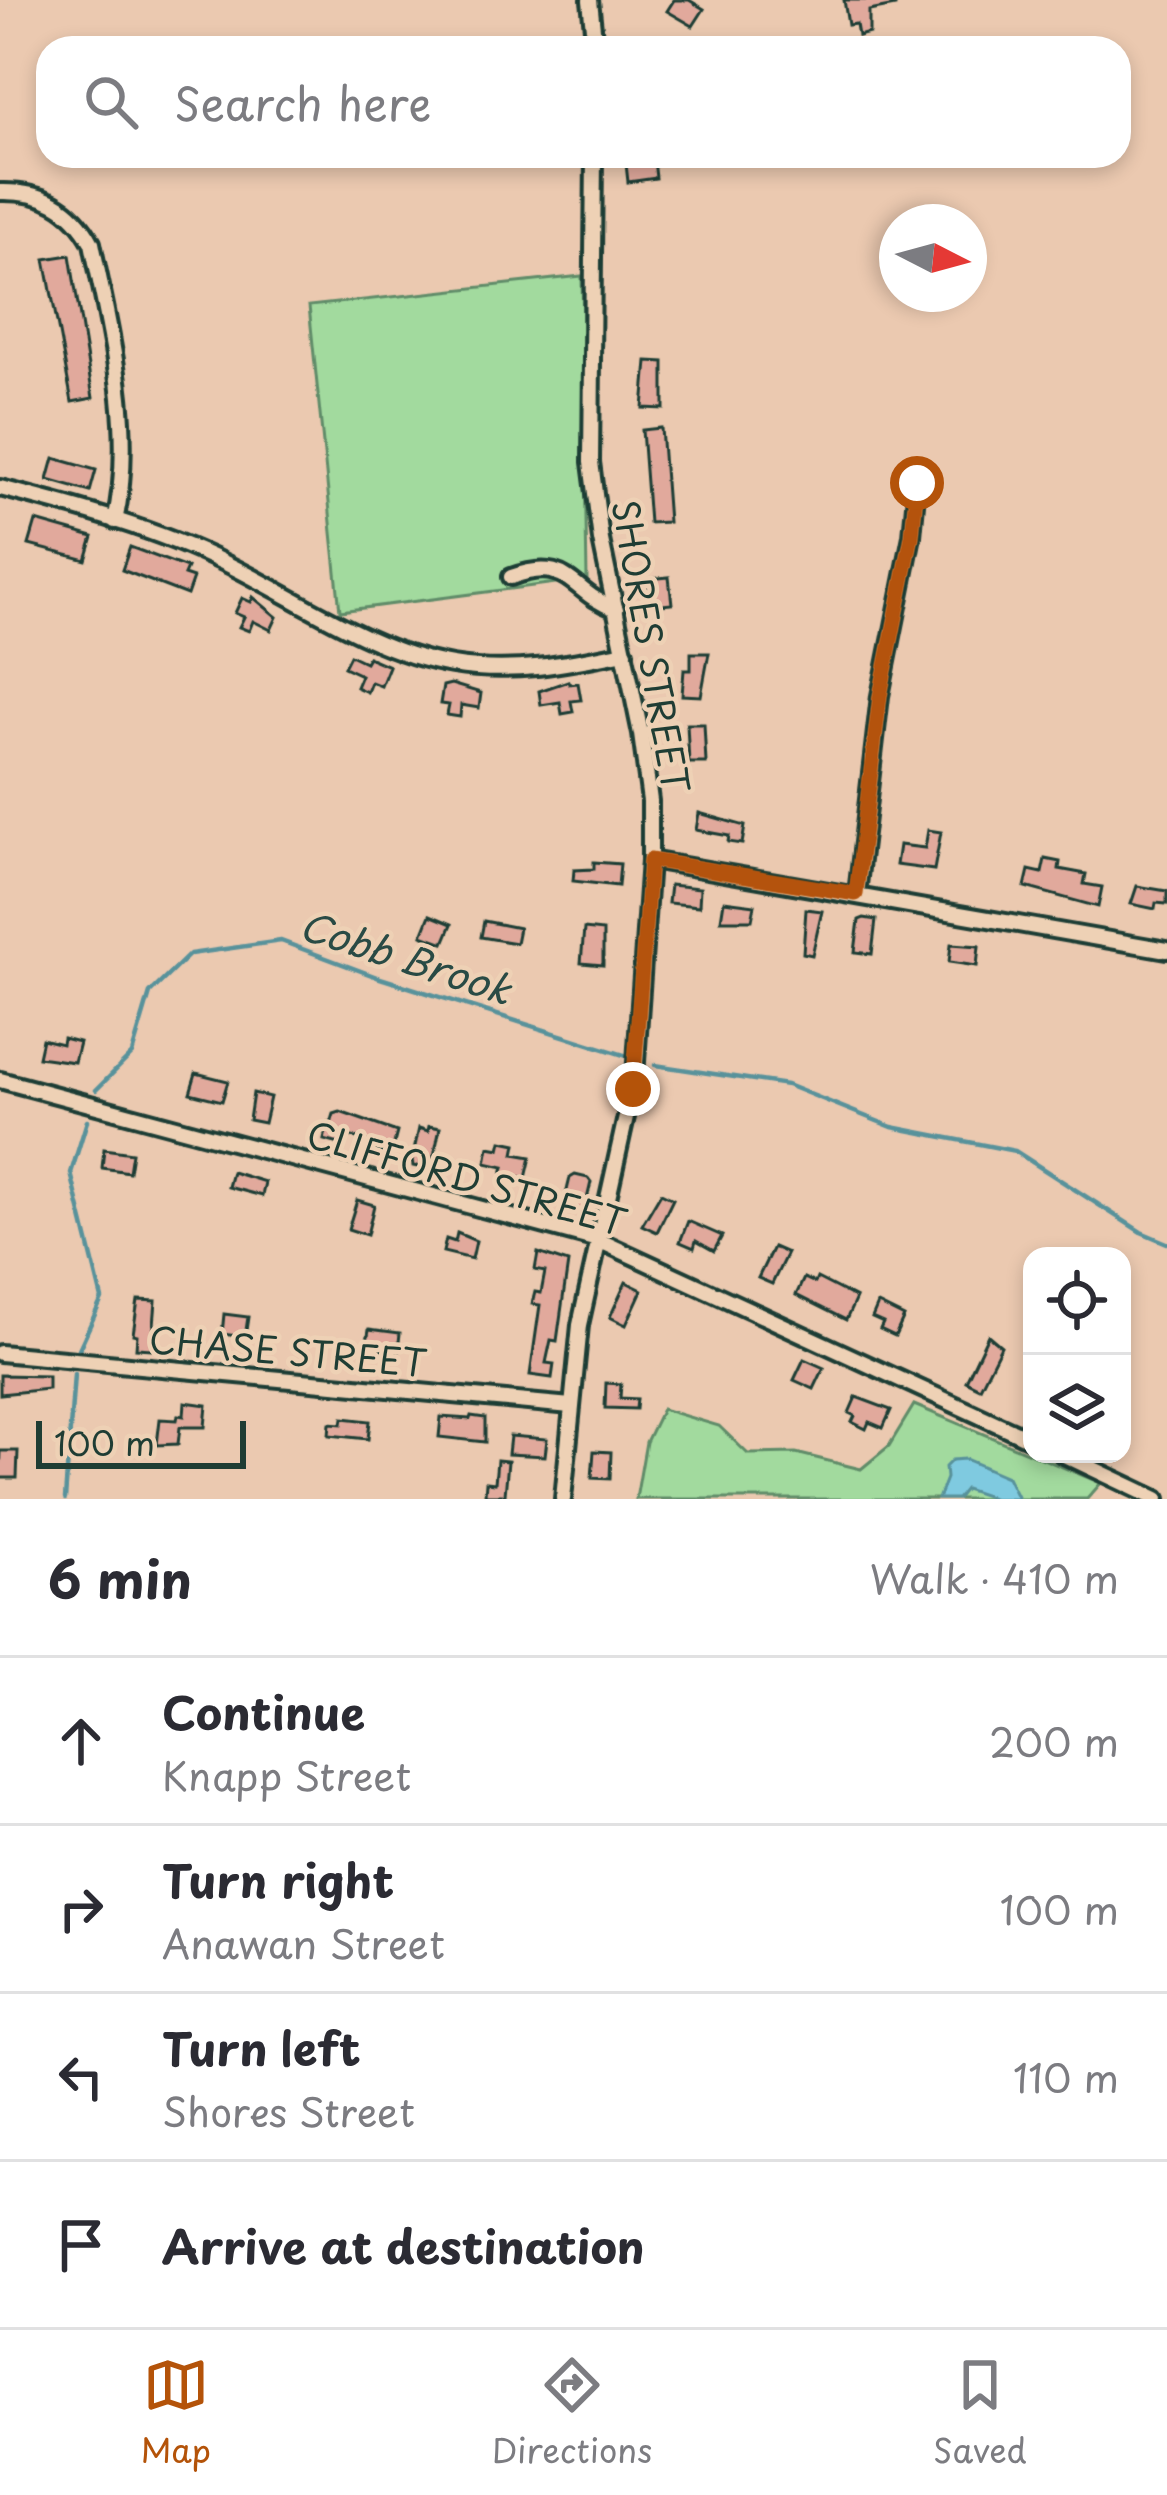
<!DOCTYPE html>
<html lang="en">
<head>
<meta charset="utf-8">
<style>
  :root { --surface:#fff; --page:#f7f7f7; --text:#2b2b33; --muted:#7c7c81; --line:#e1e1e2; --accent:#b45309 }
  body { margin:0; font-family:"Playpen Sans",sans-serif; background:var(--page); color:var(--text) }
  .controls { position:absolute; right:36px; bottom:36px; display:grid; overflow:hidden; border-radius:24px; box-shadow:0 6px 18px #0003 }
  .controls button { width:108px; height:108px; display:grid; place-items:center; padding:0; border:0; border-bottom:3px solid var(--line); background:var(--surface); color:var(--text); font:60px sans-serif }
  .compass { position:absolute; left:879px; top:204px; width:108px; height:108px; border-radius:50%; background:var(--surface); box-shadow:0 6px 18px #0003; rotate:96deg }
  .scale { position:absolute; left:36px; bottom:30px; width:210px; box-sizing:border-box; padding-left:12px; border:6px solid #1f3d34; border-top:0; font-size:33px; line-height:42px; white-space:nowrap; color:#1f3d34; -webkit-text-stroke:9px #eed1b5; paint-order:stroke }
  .stop { position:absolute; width:36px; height:36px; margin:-27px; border:9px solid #b45309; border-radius:50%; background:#fff }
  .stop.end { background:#b45309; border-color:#fff; box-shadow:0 3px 12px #0008 }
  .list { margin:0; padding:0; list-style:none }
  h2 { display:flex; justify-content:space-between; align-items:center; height:156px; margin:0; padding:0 48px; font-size:51px }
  h2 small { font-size:39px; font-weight:400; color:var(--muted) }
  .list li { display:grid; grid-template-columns:78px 1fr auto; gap:36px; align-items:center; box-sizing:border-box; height:168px; padding:0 48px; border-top:3px solid var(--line) }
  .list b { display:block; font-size:45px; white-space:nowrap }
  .list p { margin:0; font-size:39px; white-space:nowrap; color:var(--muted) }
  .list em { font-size:39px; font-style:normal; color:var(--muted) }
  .icon { flex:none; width:66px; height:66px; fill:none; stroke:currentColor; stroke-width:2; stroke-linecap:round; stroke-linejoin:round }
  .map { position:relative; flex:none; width:1167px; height:1499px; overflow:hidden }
  .search { position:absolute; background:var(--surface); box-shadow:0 6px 18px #0003; left:36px; right:36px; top:36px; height:132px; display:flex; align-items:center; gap:30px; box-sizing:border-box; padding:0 42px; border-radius:36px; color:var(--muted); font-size:45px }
  .sheet { height:828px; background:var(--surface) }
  nav { display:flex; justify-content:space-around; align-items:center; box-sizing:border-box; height:168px; border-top:3px solid var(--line); background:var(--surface); font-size:33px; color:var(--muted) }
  nav a { display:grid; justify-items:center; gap:6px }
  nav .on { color:var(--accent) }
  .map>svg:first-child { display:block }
</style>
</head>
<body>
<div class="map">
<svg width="1167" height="1499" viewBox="0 0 1167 1499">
  <rect width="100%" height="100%" fill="#ebc9b0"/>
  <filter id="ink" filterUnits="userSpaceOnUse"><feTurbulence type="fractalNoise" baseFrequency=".00833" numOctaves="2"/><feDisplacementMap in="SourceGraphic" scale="24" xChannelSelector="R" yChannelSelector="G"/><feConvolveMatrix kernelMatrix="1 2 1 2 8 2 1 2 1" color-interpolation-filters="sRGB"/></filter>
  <g filter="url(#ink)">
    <!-- green -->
    <g fill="#a2da9e" stroke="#608c69" stroke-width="3">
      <path d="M582 276 587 579 340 611 309 306Z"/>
      <path d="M914 1405 1101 1483 1087 1499H636L646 1442 662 1409 719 1426 748 1454 796 1453 861 1469 889 1446Z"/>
    </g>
    <!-- water -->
    <path fill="#7fcae0" stroke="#59929b" stroke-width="3" d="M965 1459 1007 1477 1018 1499H995L965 1489 957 1499H938L946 1478 945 1467 952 1460Z"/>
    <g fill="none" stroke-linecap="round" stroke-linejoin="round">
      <!-- stream -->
      <g stroke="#59929b" stroke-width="4.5">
        <path d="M655 1065 787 1085 892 1127 1015 1151 1141 1232 1167 1243"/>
        <path d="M96 1090 132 1054 150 993 190 954 281 941 377 977 627 1056"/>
        <path d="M79 1349 102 1299 71 1173 87 1121"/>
        <path d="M65 1499 74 1374"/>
      </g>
    </g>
    <!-- building -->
    <g fill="#e1a99c" stroke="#1f3d34" stroke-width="3">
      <path d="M674 0H689L704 9 693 26 667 11Z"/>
      <path d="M844 0H895V6L869 11V33L858 36 856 24 848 25Z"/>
      <path d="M654 160 656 178 628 182 626 164Z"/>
      <path d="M70 255 93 398 72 402 45 259Z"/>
      <path d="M647 361 664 362V409L643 408Z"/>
      <path d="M661 428 668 522 649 523 642 430Z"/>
      <path d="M54 458 96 470 90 492 48 480Z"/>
      <path d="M36 521 93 537 86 560 29 545Z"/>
      <path d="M130 547 187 568 184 575 193 578 187 595 122 570Z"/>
      <path d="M669 577 672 604 651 606 648 579Z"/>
      <path d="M253 597 277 617 271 630 253 621 249 631 239 627 244 617 235 613 242 598 251 602Z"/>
      <path d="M691 653H709L701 696 682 695 684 670H691Z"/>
      <path d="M350 655 365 662 368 657 389 666 381 686 371 682 367 692 356 687 361 675 344 667Z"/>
      <path d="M568 681 569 684 578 683 581 700 571 701 573 712 562 714 560 702 541 705 539 691Z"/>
      <path d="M451 684 481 693 479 708 461 705 460 717 447 715 449 705 440 704 443 686Z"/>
      <path d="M687 724H704L706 763H689Z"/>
      <path d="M699 813 745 826 742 844 728 842 729 836 696 830Z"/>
      <path d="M928 830 941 832 934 870 896 865 899 845 925 848Z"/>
      <path d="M1045 859 1060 862 1059 869 1086 874 1084 884 1102 887 1098 907 1025 887 1029 870 1042 873Z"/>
      <path d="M594 862 620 864 618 886 573 881 574 870 594 869Z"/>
      <path d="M670 885 700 888 699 906 668 903Z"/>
      <path d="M1137 886 1167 891V904L1156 903 1155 909 1131 904Z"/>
      <path d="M724 901 755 905 752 920H721Z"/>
      <path d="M806 909 822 911 812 955 803 953Z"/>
      <path d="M430 915 452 924 444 943 422 935Z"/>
      <path d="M864 918 876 920 872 954 855 952 859 920Z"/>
      <path d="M484 921 519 928 516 943 481 937Z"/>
      <path d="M584 929 603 931V965L581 963Z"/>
      <path d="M951 944 979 946 977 966 949 962Z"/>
      <path d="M63 1038 79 1042 74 1062 38 1057 42 1039 62 1044Z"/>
      <path d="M196 1073 228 1081 222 1101 190 1093Z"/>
      <path d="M253 1093 270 1097 264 1123 249 1120Z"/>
      <path d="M340 1112 397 1132 391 1155 369 1148 370 1142 346 1135 343 1145 324 1140 328 1123 331 1124 334 1114Z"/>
      <path d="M429 1126 440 1128 431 1170 413 1166 412 1160 419 1128 428 1131Z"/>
      <path d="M502 1141 516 1144 514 1154 531 1157 526 1178 502 1173 504 1167 486 1163 489 1147 500 1149Z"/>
      <path d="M104 1149 132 1153 129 1172 102 1168Z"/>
      <path d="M232 1172 265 1182 262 1196 228 1187Z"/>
      <path d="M575 1175 588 1178 591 1182 584 1212 563 1207 570 1178Z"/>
      <path d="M661 1193 673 1199 657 1232 642 1225Z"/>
      <path d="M357 1200 374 1205 367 1235 348 1229Z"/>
      <path d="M688 1221 722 1236 714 1251 696 1241 694 1248 680 1242Z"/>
      <path d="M457 1233 476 1241 472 1259 443 1252 446 1239 455 1242Z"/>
      <path d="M773 1247 787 1253 772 1284 758 1278Z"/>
      <path d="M538 1253 568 1263 557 1341 551 1340 546 1363 554 1364 552 1378 530 1375 540 1305 532 1304 535 1292 541 1293 545 1272 535 1270Z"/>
      <path d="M804 1278 815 1283 817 1278 856 1298 846 1320 796 1295Z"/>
      <path d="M626 1282 642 1290 626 1325 610 1317Z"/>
      <path d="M138 1300 156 1301 152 1349 136 1348 137 1335 133 1334Z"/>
      <path d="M878 1304 904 1317 895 1336 880 1329 883 1323 872 1318Z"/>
      <path d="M224 1314 248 1317 245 1337 222 1334Z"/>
      <path d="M369 1329 400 1333 398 1352 366 1348Z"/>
      <path d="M988 1335 1001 1346 980 1388 966 1381Z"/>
      <path d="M804 1359 824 1368 814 1389 794 1380Z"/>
      <path d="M0 1375 48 1376V1389L0 1394Z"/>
      <path d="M606 1383 621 1384 620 1398 637 1399 636 1409 605 1408Z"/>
      <path d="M856 1397 891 1410 883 1428 869 1422 866 1429 852 1422 855 1416 849 1413Z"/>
      <path d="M185 1402 207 1405 205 1427H180L178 1444 157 1445 160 1419 177 1420 178 1415 184 1416Z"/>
      <path d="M471 1416 485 1418V1442L439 1437 441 1417 470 1419Z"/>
      <path d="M343 1418 370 1421 368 1439 329 1435 330 1423 342 1424Z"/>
      <path d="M510 1436 547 1439 545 1456 508 1454Z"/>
      <path d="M1 1451H18L17 1478H0Z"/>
      <path d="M594 1451 611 1452 610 1479 592 1478Z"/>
      <path d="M497 1460 508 1461 505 1495H485L486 1482 495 1483Z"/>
    </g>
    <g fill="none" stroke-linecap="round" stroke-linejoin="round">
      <defs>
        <g id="minor">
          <path d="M590 0 595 48"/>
          <path d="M0 192C42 191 72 206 92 243 110 332 136 431 115 521"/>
          <path d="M0 488C76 507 156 529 227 564 299 599 372 652 452 665 512 675 567 664 625 652"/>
          <path d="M511 577C572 555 569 593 616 609"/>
          <path d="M650 860 1167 950"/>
          <path d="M857 894 880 696 912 536 917 483"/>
          <path d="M0 1080 598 1240 1032 1440"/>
          <path d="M0 1353 571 1406"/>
          <path d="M1062 1454 1157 1499"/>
          <path d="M563 1499 580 1325 635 1076 650 860V801L641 734 601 540 591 462 594 156"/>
        </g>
      </defs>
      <!-- minor casing -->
      <use href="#minor" stroke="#1f3d34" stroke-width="22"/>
      <!-- minor -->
      <use href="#minor" stroke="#eed1b5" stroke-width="14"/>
    </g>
  </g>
  <g fill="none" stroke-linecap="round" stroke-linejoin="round" filter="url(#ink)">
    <!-- route -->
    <path stroke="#b45309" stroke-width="15" d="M633 1089 650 860 856 894 880 696 912 536 917 483"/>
  </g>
  <g text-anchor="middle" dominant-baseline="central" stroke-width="9" stroke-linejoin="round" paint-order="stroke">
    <!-- street labels -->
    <g font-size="36" fill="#1f3d34" stroke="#eed1b5">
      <text transform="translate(652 646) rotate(80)">SHORES STREET</text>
      <text transform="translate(467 1177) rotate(16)">CLIFFORD STREET</text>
      <text transform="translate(288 1350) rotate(5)">CHASE STREET</text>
    </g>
    <!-- water labels -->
    <g font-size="39" font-style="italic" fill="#294b45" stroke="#eed1b5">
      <text transform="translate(406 956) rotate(18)">Cobb Brook</text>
    </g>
  </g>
</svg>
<div class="controls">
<button><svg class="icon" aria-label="locate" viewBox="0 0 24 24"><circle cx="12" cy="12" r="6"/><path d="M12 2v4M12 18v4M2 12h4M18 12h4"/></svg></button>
<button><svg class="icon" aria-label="layers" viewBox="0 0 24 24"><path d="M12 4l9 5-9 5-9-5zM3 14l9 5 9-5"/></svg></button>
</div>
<svg class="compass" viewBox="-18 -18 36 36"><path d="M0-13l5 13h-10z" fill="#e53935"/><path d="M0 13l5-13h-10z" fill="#7c7c81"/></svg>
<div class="scale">100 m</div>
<div class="stop" style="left:917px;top:483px"></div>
<div class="stop end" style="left:633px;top:1089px"></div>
<div class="search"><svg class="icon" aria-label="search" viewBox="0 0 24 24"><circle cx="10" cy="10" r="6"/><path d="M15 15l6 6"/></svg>Search here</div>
</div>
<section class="sheet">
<h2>6 min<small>Walk · 410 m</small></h2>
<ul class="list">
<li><svg class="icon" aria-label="ahead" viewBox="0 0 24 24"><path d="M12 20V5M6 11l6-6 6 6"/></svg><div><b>Continue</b><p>Knapp Street</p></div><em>200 m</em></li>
<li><svg class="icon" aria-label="right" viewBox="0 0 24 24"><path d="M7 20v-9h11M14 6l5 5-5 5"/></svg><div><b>Turn right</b><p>Anawan Street</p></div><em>100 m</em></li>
<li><svg class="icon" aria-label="left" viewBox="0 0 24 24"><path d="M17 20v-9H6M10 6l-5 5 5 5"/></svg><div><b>Turn left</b><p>Shores Street</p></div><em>110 m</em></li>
<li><svg class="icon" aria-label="arrive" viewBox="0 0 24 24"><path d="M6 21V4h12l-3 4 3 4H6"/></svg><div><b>Arrive at destination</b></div></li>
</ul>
</section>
<nav>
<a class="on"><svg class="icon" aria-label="map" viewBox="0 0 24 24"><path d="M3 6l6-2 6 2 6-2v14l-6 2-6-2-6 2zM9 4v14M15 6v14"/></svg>Map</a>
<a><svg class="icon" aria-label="directions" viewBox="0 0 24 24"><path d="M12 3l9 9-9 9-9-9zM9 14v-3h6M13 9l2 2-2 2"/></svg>Directions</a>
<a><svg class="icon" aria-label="saved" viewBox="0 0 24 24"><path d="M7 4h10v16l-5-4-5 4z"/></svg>Saved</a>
</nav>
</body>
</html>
